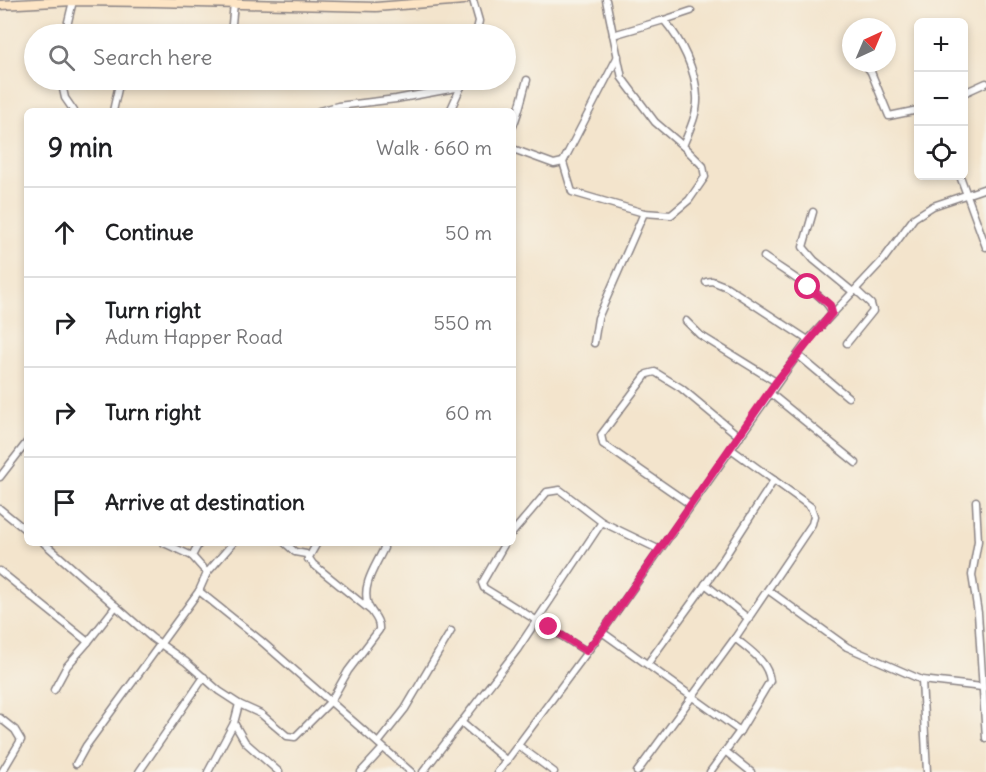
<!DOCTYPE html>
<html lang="en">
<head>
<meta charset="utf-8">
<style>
  :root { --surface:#fff; --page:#f2f2f2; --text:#202124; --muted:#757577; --line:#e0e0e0 }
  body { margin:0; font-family:Delius,sans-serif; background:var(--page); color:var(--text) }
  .controls { position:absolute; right:18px; top:18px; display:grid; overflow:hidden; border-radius:9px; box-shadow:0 3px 9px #0003 }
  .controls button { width:54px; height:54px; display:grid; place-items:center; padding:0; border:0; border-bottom:2px solid var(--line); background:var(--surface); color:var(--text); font:30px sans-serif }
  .compass { position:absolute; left:842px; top:18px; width:54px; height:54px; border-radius:50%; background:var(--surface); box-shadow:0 3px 9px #0003; rotate:44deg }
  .stop { position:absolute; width:18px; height:18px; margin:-14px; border:4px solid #db2777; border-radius:50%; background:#fff }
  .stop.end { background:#db2777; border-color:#fff; box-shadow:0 2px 6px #0008 }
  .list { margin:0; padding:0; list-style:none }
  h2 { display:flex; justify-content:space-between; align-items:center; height:78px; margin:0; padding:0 24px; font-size:26px }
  h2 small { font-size:20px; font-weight:400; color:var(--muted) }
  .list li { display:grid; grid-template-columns:39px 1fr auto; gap:18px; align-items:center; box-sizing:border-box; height:90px; padding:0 24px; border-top:2px solid var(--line) }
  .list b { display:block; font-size:22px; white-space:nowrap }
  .list p { margin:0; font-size:20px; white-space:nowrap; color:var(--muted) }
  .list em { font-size:20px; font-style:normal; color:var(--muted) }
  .icon { flex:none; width:33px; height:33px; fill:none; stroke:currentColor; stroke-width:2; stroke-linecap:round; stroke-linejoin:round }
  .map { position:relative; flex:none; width:986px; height:772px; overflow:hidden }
  .search { position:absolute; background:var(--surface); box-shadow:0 3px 9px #0003; left:24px; top:24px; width:492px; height:66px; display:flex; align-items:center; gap:15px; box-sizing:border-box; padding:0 21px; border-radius:33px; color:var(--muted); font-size:22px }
  .panel { position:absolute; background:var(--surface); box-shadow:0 3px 9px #0003; left:24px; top:108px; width:492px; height:438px; border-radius:9px }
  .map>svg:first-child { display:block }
</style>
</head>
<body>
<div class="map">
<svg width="986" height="772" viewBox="0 0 986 772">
  <rect width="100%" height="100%" fill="#f7f3e8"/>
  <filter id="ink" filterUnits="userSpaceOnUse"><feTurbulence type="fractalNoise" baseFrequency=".0167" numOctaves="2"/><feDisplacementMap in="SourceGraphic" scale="12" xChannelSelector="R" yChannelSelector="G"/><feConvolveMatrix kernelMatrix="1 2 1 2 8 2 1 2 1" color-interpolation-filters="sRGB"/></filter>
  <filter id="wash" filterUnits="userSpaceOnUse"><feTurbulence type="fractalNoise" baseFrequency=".008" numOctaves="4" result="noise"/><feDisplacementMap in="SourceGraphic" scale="24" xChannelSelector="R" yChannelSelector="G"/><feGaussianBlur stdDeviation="1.35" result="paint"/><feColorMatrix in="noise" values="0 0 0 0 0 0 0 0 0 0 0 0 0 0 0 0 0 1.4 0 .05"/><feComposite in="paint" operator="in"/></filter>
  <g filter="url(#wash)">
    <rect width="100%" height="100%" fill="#f3e4cc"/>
  </g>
  <g filter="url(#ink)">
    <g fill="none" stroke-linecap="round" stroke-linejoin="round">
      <defs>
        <g id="street">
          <path d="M473 0 479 21 476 34"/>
          <path d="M606 0 622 78 655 122 683 146"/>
          <path d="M664 20 691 11"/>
          <path d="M65 34 73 1"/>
          <path d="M231 34 234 3"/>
          <path d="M618 56 563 162 572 192 644 213"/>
          <path d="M864 63 871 72 889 116 918 110"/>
          <path d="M61 80 65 98 74 111"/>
          <path d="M964 93 986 83"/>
          <path d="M113 111 120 80"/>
          <path d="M319 111 338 106 396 99 461 87"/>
          <path d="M450 111 464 80"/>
          <path d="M513 126C520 110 522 96 527 80"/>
          <path d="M513 149 554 164 563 162"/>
          <path d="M960 176 986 247"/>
          <path d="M813 212 803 247 814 260 853 292"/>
          <path d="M764 257C780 269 828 296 832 313"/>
          <path d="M706 282 712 281 727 287 808 340"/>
          <path d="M686 321 700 335 776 382"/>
          <path d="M594 343 598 318 644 213 671 215 689 200 705 177 703 166 683 146C689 131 698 113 697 97 696 70 681 40 664 20L613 35"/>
          <path d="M847 343 873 311 871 304 856 290"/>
          <path d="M798 355 848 397"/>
          <path d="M770 393 856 463"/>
          <path d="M0 477 27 442"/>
          <path d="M976 501 978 541 972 575 978 613 986 738"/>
          <path d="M691 505 603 444 601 435 647 374 655 372 681 388 740 437"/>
          <path d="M0 509 27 531"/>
          <path d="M513 532 547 492 560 490 602 522 658 549"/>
          <path d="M44 543 152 638 186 662 219 691 239 704 261 714 287 736 295 737 331 701 348 671 379 630C380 619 372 614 368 605 361 585 376 566 384 548L383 543"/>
          <path d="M164 543 192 556"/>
          <path d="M285 543 295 552 306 554 313 564 370 610"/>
          <path d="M505 543 482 583 484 588 586 651"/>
          <path d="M308 559 317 543"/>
          <path d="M0 571 88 642 116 606"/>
          <path d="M207 573 233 543"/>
          <path d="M705 584 749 619"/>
          <path d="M768 590 847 647 922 680 982 687"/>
          <path d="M199 591 260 640 411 772"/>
          <path d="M602 632 740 731"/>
          <path d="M648 663 720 564 774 480"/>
          <path d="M922 680 927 772"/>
          <path d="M54 690 67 666 88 642"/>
          <path d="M0 718 15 730 21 740 2 772"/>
          <path d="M461 722 507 761"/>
          <path d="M234 723 245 742 279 772"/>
          <path d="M378 743 405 709 451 631"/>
          <path d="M519 746 554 772"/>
          <path d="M725 751 751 772"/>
          <path d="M76 764 86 746 199 591 207 573 192 556 199 543"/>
          <path d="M139 772 204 677"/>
          <path d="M208 772 234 723 239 704"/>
          <path d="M361 772 383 748"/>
          <path d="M423 772 517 650 602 522"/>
          <path d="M498 772 602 632 808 340 883 260 914 218 933 206 986 188"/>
          <path d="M637 772 735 638 812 524 814 516 811 507 731 449"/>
          <path d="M710 772 740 731 770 681C768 661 749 650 735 638"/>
        </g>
        <path id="secondary" d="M0 5 73 1 154 2 376 7 464 0"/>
      </defs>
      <!-- street casing -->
      <use href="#street" stroke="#8a8384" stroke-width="9"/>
      <!-- secondary casing -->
      <use href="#secondary" stroke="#8a8384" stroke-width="11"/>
      <!-- street -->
      <use href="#street" stroke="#fff" stroke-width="6"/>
      <!-- secondary -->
      <use href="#secondary" stroke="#fde5c5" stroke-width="8"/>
    </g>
  </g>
  <g fill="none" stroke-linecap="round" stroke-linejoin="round" filter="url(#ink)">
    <!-- route -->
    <path stroke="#db2777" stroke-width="8" d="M549 627 586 651 602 632 776 382 832 313 830 305 808 287"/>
  </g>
</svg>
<div class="controls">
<button>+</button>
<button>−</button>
<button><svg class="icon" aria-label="locate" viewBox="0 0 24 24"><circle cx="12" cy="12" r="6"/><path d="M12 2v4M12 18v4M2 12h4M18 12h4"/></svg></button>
</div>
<svg class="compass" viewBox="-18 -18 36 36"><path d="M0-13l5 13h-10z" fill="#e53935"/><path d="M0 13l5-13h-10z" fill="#757577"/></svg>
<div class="stop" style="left:808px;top:287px"></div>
<div class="stop end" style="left:549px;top:627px"></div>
<div class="search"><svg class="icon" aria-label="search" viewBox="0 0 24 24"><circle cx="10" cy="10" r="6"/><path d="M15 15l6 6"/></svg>Search here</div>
<section class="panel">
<h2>9 min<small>Walk · 660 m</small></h2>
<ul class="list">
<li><svg class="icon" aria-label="ahead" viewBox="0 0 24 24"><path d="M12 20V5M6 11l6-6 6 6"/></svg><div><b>Continue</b></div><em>50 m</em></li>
<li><svg class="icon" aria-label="right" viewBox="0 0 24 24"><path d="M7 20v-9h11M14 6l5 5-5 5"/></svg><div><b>Turn right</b><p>Adum Happer Road</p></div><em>550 m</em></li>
<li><svg class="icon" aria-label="right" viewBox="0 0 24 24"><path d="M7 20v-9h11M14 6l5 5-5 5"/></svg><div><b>Turn right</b></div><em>60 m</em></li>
<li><svg class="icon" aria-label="arrive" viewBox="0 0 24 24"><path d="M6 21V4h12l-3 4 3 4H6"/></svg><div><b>Arrive at destination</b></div></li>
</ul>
</section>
</div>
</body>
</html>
